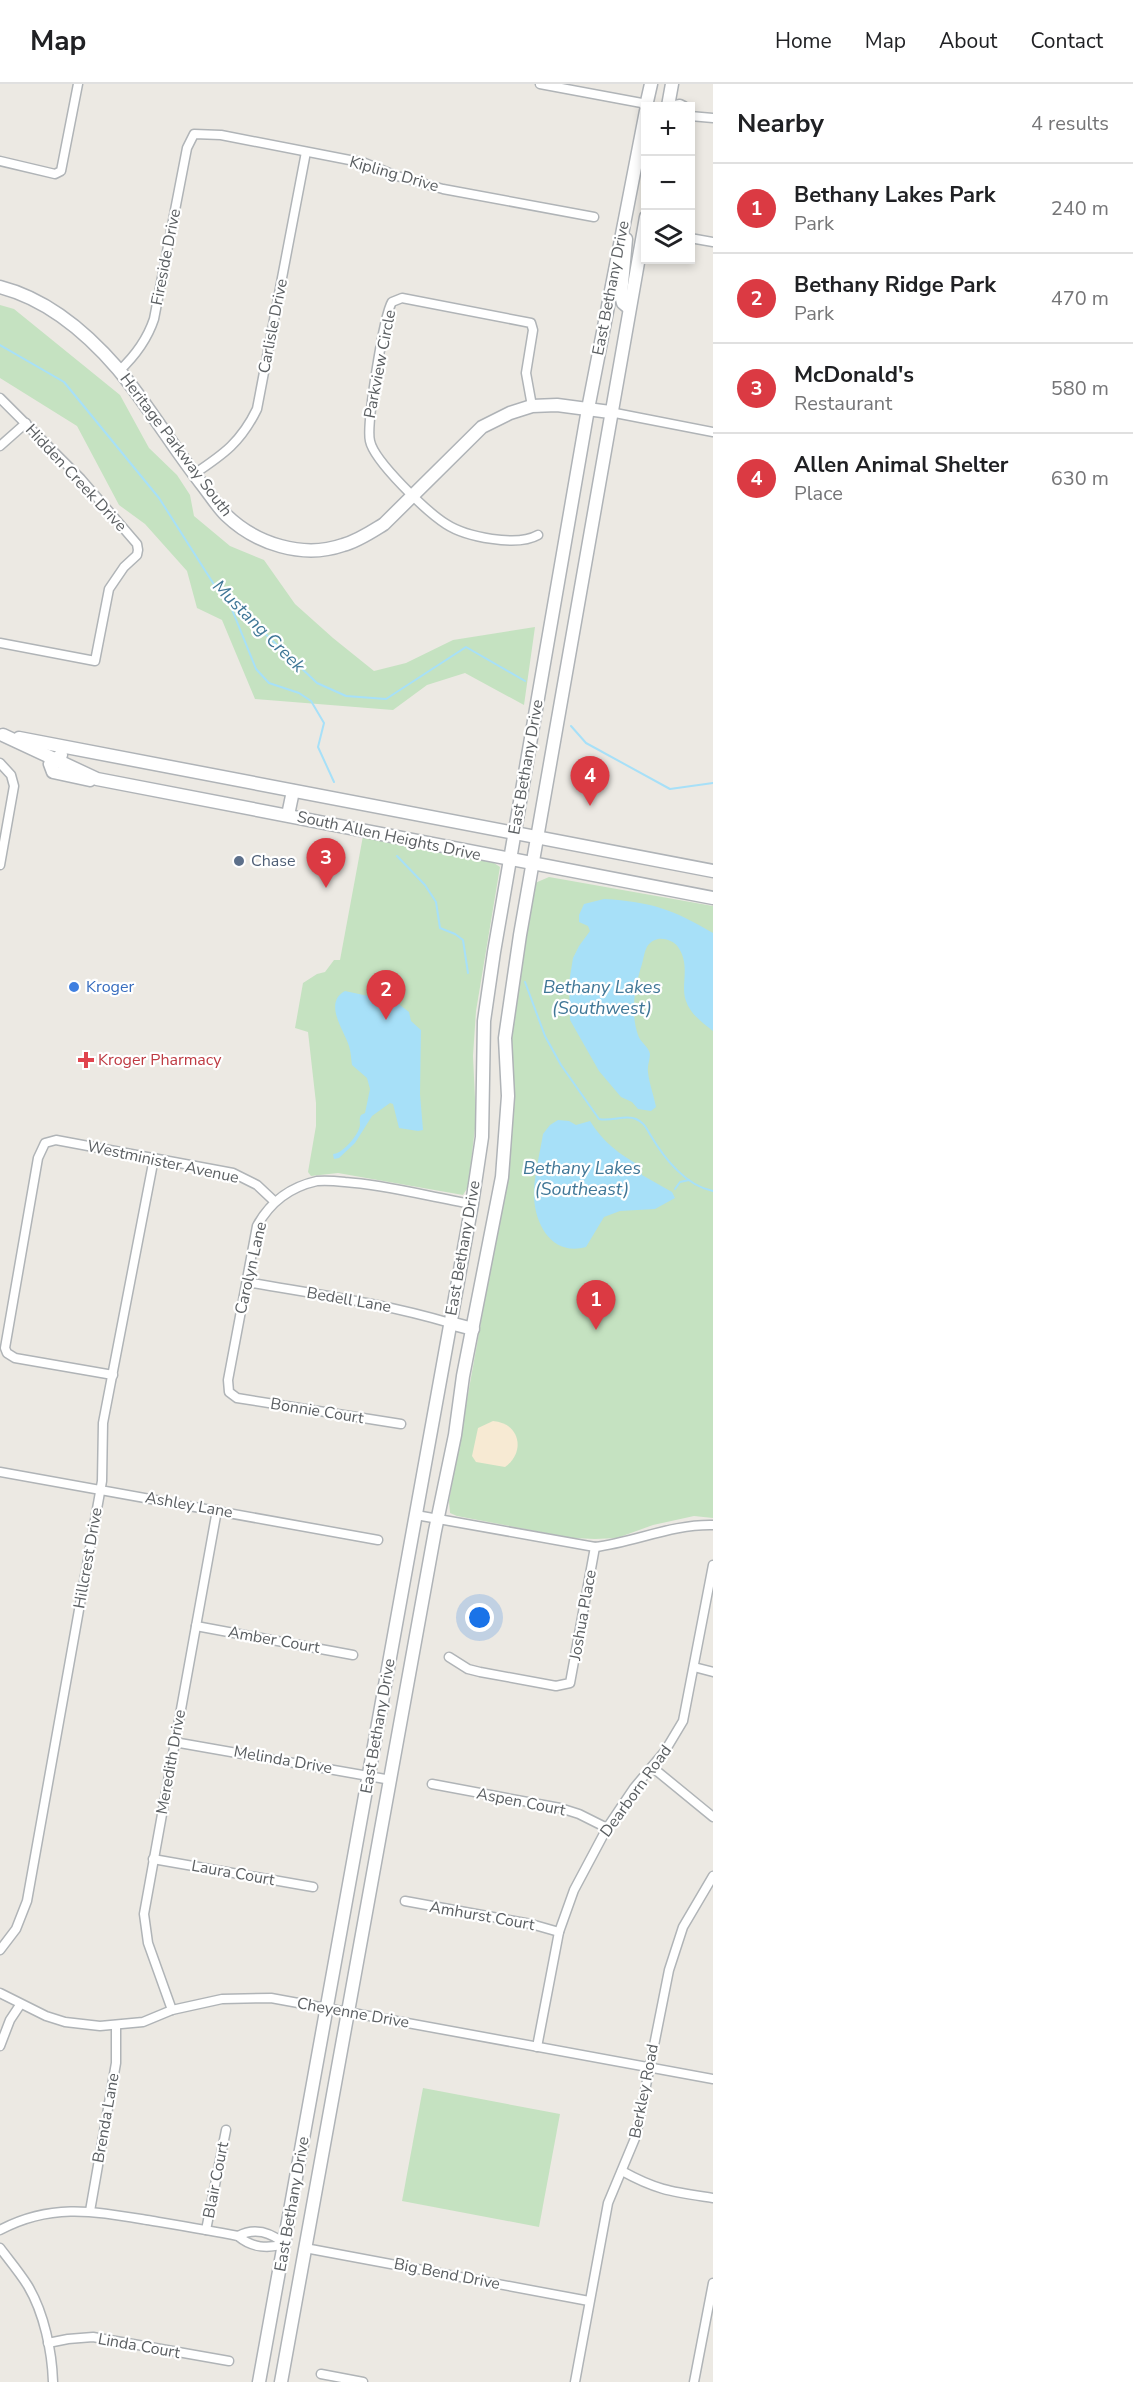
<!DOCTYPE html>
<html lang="en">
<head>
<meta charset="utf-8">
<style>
  :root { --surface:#fff; --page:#f2f2f2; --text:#202124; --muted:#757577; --line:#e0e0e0; --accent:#db3a43 }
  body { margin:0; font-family:"Nunito Sans",sans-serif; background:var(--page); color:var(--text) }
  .controls { position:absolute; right:18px; top:18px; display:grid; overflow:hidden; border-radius:0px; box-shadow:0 3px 9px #0003 }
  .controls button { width:54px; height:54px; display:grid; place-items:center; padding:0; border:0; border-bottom:2px solid var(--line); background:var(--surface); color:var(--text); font:30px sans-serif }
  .you { position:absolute; left:480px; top:1534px; width:21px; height:21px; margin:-15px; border:4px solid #fff; border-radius:50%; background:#1a73e8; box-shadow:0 0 0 9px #1a73e833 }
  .badge { display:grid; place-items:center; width:39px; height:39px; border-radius:50%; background:var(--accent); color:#fff; font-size:20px; font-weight:700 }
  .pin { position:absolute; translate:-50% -50px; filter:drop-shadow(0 2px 3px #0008) }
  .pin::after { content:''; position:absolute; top:32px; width:21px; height:18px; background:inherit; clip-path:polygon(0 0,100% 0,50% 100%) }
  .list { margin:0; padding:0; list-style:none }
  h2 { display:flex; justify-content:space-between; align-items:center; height:78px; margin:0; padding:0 24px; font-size:26px }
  h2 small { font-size:20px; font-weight:400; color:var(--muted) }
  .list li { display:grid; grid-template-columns:39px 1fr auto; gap:18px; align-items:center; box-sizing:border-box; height:90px; padding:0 24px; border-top:2px solid var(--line) }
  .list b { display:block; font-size:22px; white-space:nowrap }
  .list p { margin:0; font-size:20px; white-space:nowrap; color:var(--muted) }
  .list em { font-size:20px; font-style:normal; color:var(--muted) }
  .icon { flex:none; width:33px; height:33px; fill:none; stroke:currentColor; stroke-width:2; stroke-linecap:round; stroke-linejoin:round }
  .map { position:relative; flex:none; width:713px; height:2298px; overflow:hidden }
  header { display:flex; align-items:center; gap:36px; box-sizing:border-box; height:84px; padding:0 30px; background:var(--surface); border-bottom:2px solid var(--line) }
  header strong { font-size:28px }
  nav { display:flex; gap:33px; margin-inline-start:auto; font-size:21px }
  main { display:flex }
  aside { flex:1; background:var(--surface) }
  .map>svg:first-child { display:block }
</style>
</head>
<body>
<header>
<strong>Map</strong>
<nav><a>Home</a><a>Map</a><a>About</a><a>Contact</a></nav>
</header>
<main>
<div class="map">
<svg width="713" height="2298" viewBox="0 0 713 2298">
  <rect width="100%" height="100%" fill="#ece9e3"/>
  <!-- green -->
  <g fill="#c5e2c1">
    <path d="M0 221 14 225 120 311 149 364 177 391 190 411 194 432 230 462 264 476 295 520 333 554 374 587 406 579 453 556 535 543 524 621 465 589 427 601 393 626 255 615 222 536 197 524 187 487 145 440 119 421 77 342 0 294Z"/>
    <path d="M363 752 494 779 500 783 476 927 473 972 476 1036 468 1103 463 1111 338 1089 311 1092 308 1088 316 1042V1019L308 948 295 944 303 899 317 890 325 888 334 876H340Z"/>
    <path d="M549 793 713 822V1434L694 1432 653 1441 617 1454 595 1455 573 1454 457 1432 450 1429 449 1417 510 1075C515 1031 509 989 512 945 515 897 527 847 535 799Z"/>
    <path d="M423 2004 560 2030 539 2143 402 2117Z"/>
  </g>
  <!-- sand -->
  <path fill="#f7ead3" d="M493 1337C520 1339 526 1368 505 1383L476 1378 472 1372 478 1344Z"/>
  <!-- water -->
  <g fill="#a7e0f8">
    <path d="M604 815C652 818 672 825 713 849V947C703 939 690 930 686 917 680 901 691 882 678 863 674 857 665 854 658 855 645 858 645 869 642 880 635 902 630 928 638 951 640 958 649 963 650 970 650 976 647 982 648 988 649 999 654 1012 656 1023L651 1027 638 1025 632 1018 621 1013 599 987 570 936 569 899 573 874 579 862 590 847 588 842 579 838V831L584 820Z"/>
    <path d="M345 907 396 918 409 928 411 937 421 946 420 1010 423 1046 418 1047 399 1044 393 1020 390 1019 372 1032 355 1059 339 1074 334 1075 333 1070C342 1070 359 1051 360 1041 360 1038 359 1034 361 1031L365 1029 370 1005 367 994 352 981C351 975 351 968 349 962 344 946 323 919 345 907Z"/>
    <path d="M558 1036 569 1037 576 1041 590 1037C602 1057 621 1072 641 1082L642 1091 672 1108 675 1114 655 1125 620 1127 604 1133 586 1163C554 1172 536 1144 534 1114 533 1096 540 1069 543 1050L550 1041Z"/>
  </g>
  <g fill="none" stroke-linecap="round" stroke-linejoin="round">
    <!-- stream -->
    <g stroke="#a7e0f8" stroke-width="2">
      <path d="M0 261 64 298 159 414 215 502 317 599 346 612 386 615 466 563 525 597"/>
      <path d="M229 518 256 585 269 599 299 609 311 617 324 639 318 663 334 698"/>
      <path d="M571 642 586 659 670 705 713 699"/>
      <path d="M397 772 425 801 436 818 440 844 455 850 463 856 468 889"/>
      <path d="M525 898 545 952 561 981 599 1035C612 1038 625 1030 636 1035 645 1039 646 1044 651 1052 664 1074 686 1102 713 1107"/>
      <path d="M675 1105 680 1098 689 1096"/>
    </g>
    <defs>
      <g id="street">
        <path d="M540 0 647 20"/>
        <path d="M670 22 680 20 684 22"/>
        <path d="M690 32 713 34"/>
        <path d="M0 77 55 90 61 87 78 0"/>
        <path d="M690 154 713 158"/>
        <path d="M119 287C135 272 147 256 154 235L187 64 194 50 221 51 365 79 397 92 443 105 594 133"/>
        <path d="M0 314 81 395 137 460 138 466 137 471 124 483 109 505 95 577 0 559"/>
        <path d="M532 322 526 289 533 246 531 239 402 214 392 218C384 231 366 341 370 357 374 377 427 428 446 440 466 453 517 463 538 451"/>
        <path d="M610 328 713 348"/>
        <path d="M0 362 26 339"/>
        <path d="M194 390C224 370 241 358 257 325L306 68"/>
        <path d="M0 679 11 691 14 702 0 781"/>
        <path d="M247 1198C315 1210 383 1219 450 1239"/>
        <path d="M113 1291 15 1274 7 1269 5 1264 38 1074 45 1059 56 1056 233 1089 257 1101 274 1117"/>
        <path d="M401 1340 237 1314 229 1308 228 1296 257 1142C270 1118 290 1103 317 1097 326 1096 336 1097 345 1098 388 1101 430 1113 472 1120"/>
        <path d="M0 1388 378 1456"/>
        <path d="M416 1431 595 1463C635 1458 672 1440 713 1441"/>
        <path d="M196 1542 353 1571"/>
        <path d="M449 1573 468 1585 480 1588 556 1602 570 1599 595 1463"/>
        <path d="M694 1583 713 1588"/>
        <path d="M174 1658 391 1696"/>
        <path d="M652 1683 713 1733"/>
        <path d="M432 1700 560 1724 579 1730 607 1744"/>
        <path d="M153 1775 313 1803"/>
        <path d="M405 1817 531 1840 559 1848"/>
        <path d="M0 1866 16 1845 27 1817 102 1397 103 1339 154 1074"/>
        <path d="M0 1909 46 1932 65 1938 100 1942 143 1938 172 1926 222 1915 271 1914 713 1995"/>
        <path d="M172 1926 148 1859 144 1830 217 1426"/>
        <path d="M0 1962 10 1936 20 1921"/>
        <path d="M537 1963 559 1848 574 1806 607 1744 634 1704 665 1667 683 1637 713 1481"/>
        <path d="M622 2087C658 2107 674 2108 713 2114"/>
        <path d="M90 2127 116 1979V1941"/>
        <path d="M0 2146C51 2119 93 2127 147 2136 177 2141 208 2146 238 2152 252 2164 267 2165 285 2160"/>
        <path d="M206 2146 226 2046"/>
        <path d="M238 2152C255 2143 270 2148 285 2160"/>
        <path d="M0 2164C9 2176 20 2189 28 2202 44 2229 52 2267 53 2298"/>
        <path d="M305 2164 589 2217"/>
        <path d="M48 2259 68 2255 93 2253 229 2277"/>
        <path d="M321 2290 363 2298"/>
        <path d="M575 2298 608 2119 636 2052 669 1886 683 1843 713 1792"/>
        <path d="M694 2298 713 2199"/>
      </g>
      <g id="secondary">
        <path d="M646 22 651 0"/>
        <path d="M668 22 672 0"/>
        <path d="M626 155 621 211 623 219 629 224"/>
        <path d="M0 203C47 215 87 249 118 285 148 321 172 362 201 399 209 409 217 422 226 431 256 460 303 475 343 461 358 457 371 448 384 440L482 343 510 329 532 322 557 321 610 328"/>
        <path d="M3 651 97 695 713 814"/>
        <path d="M19 654 713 787"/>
        <path d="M61 671 50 680 53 688 90 696"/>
        <path d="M288 731 293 707"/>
        <path d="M450 1239 473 1245"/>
        <path d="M259 2298 472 1120 482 1053 484 937 494 868 588 325 646 27"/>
        <path d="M281 2298 435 1447 455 1351 463 1292 502 1093 508 1012 505 954 520 851 646 133"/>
      </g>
    </defs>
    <!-- street casing -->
    <use href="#street" stroke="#b0b4b7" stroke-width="11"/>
    <!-- secondary casing -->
    <use href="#secondary" stroke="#afb3b7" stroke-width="15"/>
    <!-- street -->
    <use href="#street" stroke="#fff" stroke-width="8"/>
    <!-- secondary -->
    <use href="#secondary" stroke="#fff" stroke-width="12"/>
  </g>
  <!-- markers -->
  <circle fill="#5c6f8a" stroke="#fff" stroke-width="2" cx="239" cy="777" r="6"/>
  <circle fill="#3f7fe0" stroke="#fff" stroke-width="2" cx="74" cy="903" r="6"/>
  <path fill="#e0444e" stroke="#fff" stroke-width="2" d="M83 967h6v6h6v6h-6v6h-6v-6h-6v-6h6z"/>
  <g text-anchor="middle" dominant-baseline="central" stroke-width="4.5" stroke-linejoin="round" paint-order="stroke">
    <!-- street labels -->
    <g font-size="16" fill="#5b5f62" stroke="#fff">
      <text transform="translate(394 90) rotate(16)">Kipling Drive</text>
      <text transform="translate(166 173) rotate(-79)">Fireside Drive</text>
      <text transform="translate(611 204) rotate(-79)">East Bethany Drive</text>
      <text transform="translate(273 242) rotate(-79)">Carlisle Drive</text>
      <text transform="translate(380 280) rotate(-79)">Parkview Circle</text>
      <text transform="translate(176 361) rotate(53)">Heritage Parkway South</text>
      <text transform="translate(76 394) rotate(47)">Hidden Creek Drive</text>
      <text transform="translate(526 683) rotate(-80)">East Bethany Drive</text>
      <text transform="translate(389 752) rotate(12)">South Allen Heights Drive</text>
      <text transform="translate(163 1078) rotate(12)">Westminister Avenue</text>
      <text transform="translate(463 1164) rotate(-80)">East Bethany Drive</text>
      <text transform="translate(251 1184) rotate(-77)">Carolyn Lane</text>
      <text transform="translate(349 1216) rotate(10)">Bedell Lane</text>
      <text transform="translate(317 1327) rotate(9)">Bonnie Court</text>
      <text transform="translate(189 1421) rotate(10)">Ashley Lane</text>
      <text transform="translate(88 1474) rotate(-80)">Hillcrest Drive</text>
      <text transform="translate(583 1531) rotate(-80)">Joshua Place</text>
      <text transform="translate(274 1556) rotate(10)">Amber Court</text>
      <text transform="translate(378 1642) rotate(-80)">East Bethany Drive</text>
      <text transform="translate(283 1676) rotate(10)">Melinda Drive</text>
      <text transform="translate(171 1678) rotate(-80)">Meredith Drive</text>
      <text transform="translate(636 1707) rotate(-54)">Dearborn Road</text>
      <text transform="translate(521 1718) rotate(11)">Aspen Court</text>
      <text transform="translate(233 1789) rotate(10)">Laura Court</text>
      <text transform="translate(482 1832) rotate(10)">Amhurst Court</text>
      <text transform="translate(353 1929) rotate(10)">Cheyenne Drive</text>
      <text transform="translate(644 2007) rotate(-79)">Berkley Road</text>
      <text transform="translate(106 2034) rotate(-80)">Brenda Lane</text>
      <text transform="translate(216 2096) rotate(-79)">Blair Court</text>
      <text transform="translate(292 2120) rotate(-80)">East Bethany Drive</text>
      <text transform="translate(447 2190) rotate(11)">Big Bend Drive</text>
      <text transform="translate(139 2262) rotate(10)">Linda Court</text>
    </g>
    <!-- service labels -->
    <g font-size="16" fill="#4e5e75" stroke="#fff" text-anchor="start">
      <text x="251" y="777">Chase</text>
    </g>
    <!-- shop labels -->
    <g font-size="16" fill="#366cbe" stroke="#fff" text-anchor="start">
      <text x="86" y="903">Kroger</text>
    </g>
    <!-- health labels -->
    <g font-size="16" fill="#be3a42" stroke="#fff" text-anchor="start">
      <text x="98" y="976">Kroger Pharmacy</text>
    </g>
    <!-- water labels -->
    <g font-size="18" font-style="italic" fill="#407797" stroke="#fff">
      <text transform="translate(259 542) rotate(45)">Mustang Creek</text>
      <text x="602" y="903">Bethany Lakes<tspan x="602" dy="21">(Southwest)</tspan></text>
      <text x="582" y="1084">Bethany Lakes<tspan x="582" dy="21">(Southeast)</tspan></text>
    </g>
  </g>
</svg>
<div class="controls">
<button>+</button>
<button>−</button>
<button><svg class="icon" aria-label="layers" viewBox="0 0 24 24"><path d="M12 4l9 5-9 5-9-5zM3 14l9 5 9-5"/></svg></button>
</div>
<div class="you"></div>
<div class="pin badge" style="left:596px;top:1246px">1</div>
<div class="pin badge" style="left:386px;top:936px">2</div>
<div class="pin badge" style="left:326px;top:804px">3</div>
<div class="pin badge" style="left:590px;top:722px">4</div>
</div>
<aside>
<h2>Nearby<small>4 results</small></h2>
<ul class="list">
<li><span class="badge">1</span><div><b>Bethany Lakes Park</b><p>Park</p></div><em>240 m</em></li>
<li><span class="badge">2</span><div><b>Bethany Ridge Park</b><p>Park</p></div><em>470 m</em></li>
<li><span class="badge">3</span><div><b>McDonald's</b><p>Restaurant</p></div><em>580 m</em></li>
<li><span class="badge">4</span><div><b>Allen Animal Shelter</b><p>Place</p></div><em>630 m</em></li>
</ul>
</aside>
</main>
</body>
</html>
